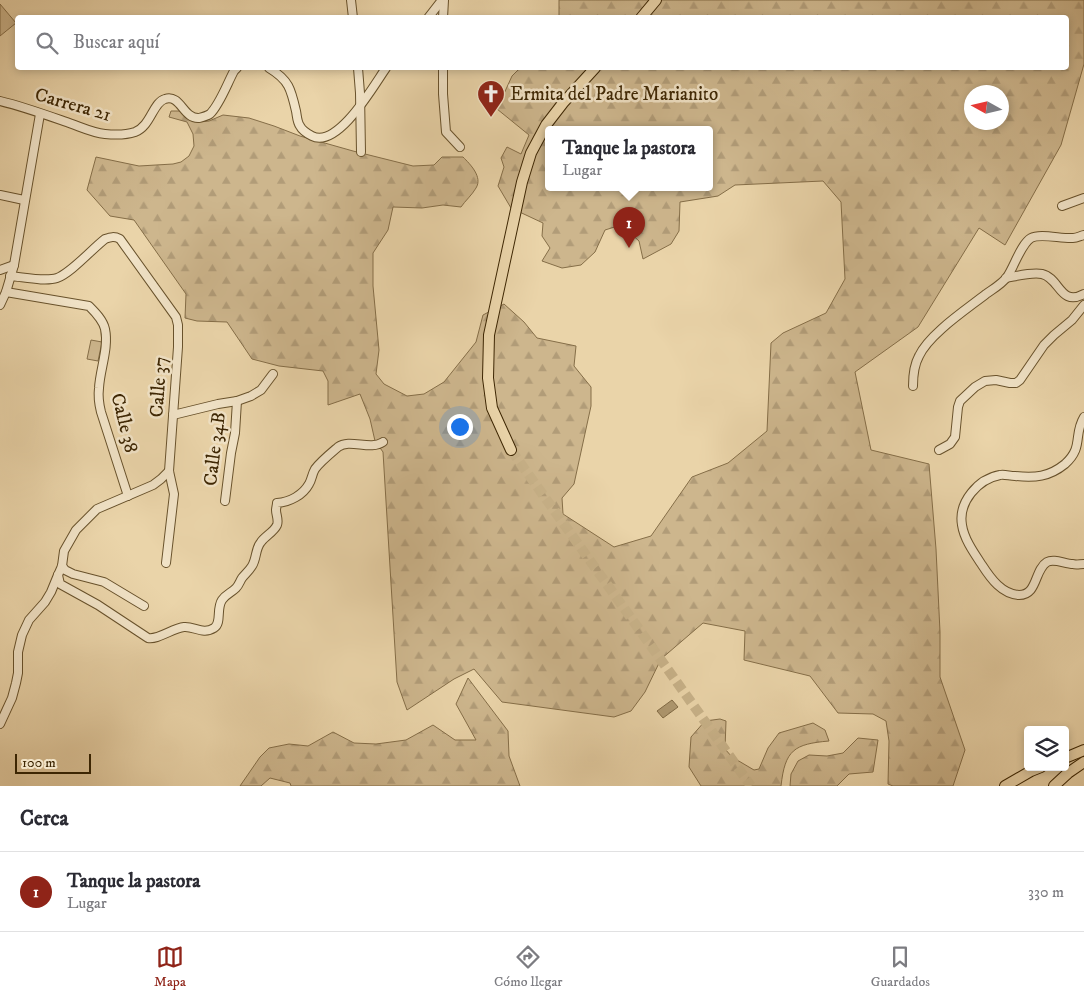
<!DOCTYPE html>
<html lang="es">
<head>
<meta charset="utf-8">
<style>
  :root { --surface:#fff; --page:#f7f7f7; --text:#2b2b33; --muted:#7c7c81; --line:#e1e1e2; --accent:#8f2418 }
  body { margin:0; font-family:"IM FELL DW Pica",serif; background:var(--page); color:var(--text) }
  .controls { position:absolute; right:15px; bottom:15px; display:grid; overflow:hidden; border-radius:5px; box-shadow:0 2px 8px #0003 }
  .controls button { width:45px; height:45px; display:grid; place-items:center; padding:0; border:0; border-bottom:1px solid var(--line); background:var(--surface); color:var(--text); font:25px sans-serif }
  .compass { position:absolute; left:964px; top:85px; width:45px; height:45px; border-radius:50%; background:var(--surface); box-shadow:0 2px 8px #0003; rotate:278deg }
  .scale { position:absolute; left:15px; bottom:12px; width:76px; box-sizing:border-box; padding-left:5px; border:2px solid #3d2603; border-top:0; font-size:14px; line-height:18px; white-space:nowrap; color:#3d2603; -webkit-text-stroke:4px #f1e3c7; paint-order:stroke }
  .you { position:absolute; left:459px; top:426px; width:18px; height:18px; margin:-12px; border:4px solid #fff; border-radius:50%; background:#1a73e8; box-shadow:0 0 0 8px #1a73e833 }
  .badge { display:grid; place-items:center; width:32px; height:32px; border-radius:50%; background:var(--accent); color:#fff; font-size:16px; font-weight:700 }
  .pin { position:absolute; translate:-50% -41px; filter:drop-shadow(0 1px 2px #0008) }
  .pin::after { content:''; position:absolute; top:26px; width:18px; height:15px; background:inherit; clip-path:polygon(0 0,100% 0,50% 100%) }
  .popup { position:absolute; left:545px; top:126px; width:168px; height:65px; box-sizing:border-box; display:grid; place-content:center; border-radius:5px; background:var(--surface); filter:drop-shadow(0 1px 4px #0005); font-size:16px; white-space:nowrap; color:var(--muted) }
  .popup b { font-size:19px; color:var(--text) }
  .popup::after { content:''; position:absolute; left:50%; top:100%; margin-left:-10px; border:10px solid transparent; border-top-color:var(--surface) }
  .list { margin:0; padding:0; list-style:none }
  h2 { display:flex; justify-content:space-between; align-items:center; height:65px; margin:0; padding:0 20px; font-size:21px }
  h2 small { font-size:16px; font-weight:400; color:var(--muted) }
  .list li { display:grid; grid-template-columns:32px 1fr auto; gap:15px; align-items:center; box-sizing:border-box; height:80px; padding:0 20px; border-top:1px solid var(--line) }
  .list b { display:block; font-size:19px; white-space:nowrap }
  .list p { margin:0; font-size:16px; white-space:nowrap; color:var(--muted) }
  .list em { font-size:16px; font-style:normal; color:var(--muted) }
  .icon { flex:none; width:28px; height:28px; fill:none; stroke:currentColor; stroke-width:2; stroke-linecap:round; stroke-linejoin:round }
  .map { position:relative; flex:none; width:1084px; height:786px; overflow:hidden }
  .search { position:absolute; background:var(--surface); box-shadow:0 2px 8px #0003; left:15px; right:15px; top:15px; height:55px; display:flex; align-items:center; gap:12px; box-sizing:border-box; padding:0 18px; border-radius:5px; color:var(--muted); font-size:19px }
  .sheet { height:145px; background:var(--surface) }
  nav { display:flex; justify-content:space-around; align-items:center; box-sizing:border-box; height:70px; border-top:1px solid var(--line); background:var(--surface); font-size:14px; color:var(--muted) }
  nav a { display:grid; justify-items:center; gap:2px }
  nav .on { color:var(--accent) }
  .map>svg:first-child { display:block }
</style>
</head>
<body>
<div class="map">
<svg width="1084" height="786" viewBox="0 0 1084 786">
  <defs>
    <pattern id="forest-firs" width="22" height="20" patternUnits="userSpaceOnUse" patternTransform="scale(1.25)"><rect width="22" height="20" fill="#cdb68d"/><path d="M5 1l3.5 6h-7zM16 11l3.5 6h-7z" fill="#b19c78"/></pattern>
    <pattern id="water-ripples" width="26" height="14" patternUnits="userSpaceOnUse" patternTransform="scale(1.25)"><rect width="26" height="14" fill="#af9971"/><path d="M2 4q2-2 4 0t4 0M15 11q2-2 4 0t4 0" fill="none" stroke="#907d5b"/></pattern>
  </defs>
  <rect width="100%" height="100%" fill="#ead4a9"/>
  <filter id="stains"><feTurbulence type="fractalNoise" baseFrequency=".004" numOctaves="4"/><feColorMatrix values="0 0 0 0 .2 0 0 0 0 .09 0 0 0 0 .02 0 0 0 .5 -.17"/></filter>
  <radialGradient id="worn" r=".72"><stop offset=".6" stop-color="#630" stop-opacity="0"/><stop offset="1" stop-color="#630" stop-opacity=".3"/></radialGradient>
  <!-- forest -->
  <g fill="url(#forest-firs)" stroke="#856e48" fill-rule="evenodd">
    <path d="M559 0H1084V64L1061 145 1005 245 979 228 918 327 855 372 871 450 929 464 936 549 940 632V677L965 750 953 786H893L888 784 889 741 886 721 873 714 838 713 810 676 744 660 745 631 703 623 661 659 645 692 631 711 614 717 502 702 474 669 454 679 407 710 397 682 383 452 375 441 370 419 360 394 328 405V381L323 371 279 366 252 359 227 322 197 321 185 318 186 294 134 220 110 216 87 190 96 157 139 166 173 164 181 162 189 156 194 146 193 134 187 122 169 117 171 111H182L200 122 209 121 223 115 249 118 274 126 300 136 353 151 413 166 434 165 442 157H463C470 164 483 177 476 188 472 195 465 201 461 207L443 205 422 208 393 207 388 230 373 253V286L379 350 376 374 384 384 407 396 424 394 444 382 476 342 483 315 504 304 524 322 537 338 576 346 574 366 591 387V406L574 484 562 498 563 514 614 547 651 536 692 477 728 463 767 431 771 343 783 333 826 313 845 279 841 202 823 181 735 185 718 196 680 202 679 231 671 244 643 259 639 241 621 225 605 230 595 252 581 265 562 268 542 261 550 248 542 236 543 223 511 208 498 186 504 167 501 158 507 147 521 154 529 135 497 109 512 76 520 68H1066V18L558 17 559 15ZM972 92H1002V122H972ZM549 129H709V187H549Z"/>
    <path d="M468 678 508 731 509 756 520 786H291L290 783 270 778 261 786H240L260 757 269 748 289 744 308 746 333 732 354 743 376 744 406 740 433 725 455 740H476L456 704Z"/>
    <path d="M720 719 726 721 725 749 732 757 754 770 759 769 768 748 779 733 813 723 825 730 829 741C794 744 785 750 781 786H701L689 767 691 737 705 721Z"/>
    <path d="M858 738 878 740 873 772 849 774 837 786H790L791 774 798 761 809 755 827 756 843 753Z"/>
  </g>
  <!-- garden -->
  <g fill="#cdb68d" stroke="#856e48">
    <path d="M0 4 16 23 0 36Z"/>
    <path d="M91 340 102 342 98 361 87 359Z"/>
  </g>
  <!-- water -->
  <path fill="url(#water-ripples)" stroke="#816b45" d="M672 700 678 707 663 718 657 711Z"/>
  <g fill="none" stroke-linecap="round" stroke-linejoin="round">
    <!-- major-tunnel -->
    <path stroke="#c7b188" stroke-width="10" stroke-dasharray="10 5" stroke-linecap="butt" d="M511 450 751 786"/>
    <defs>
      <g id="minor">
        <path d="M351 0 353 18"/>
        <path d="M428 18 442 0"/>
        <path d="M443 18 444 0"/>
        <path d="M269 68C289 80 291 89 296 111 297 116 297 122 300 126 302 130 308 134 312 136 338 149 374 85 386 68"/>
        <path d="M358 68 360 93 361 152"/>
        <path d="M443 68V94L446 132 460 147"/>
        <path d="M0 101C25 107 49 116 72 124 83 128 94 133 105 134 115 135 126 135 135 132 151 126 153 102 165 99 181 94 183 119 199 118 203 117 207 116 210 114 220 104 227 84 234 71L237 68"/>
        <path d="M0 195 24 200"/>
        <path d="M1062 206 1084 198"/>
        <path d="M0 270 14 265"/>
        <path d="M10 276C23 277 45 282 57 278 71 273 92 249 105 239 111 237 114 236 120 239L176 317 178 325V347L169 471 174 494 166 563"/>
        <path d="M1006 278C1017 276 1031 272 1042 274 1060 278 1060 307 1084 294"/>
        <path d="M6 292 89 306C95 312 103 320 105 329 109 348 100 369 99 388 98 396 99 404 101 412L128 496"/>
        <path d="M0 305 6 292 14 265 40 114"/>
        <path d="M913 386C913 376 914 365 919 356 929 334 967 309 986 294 993 289 1002 284 1007 277 1014 267 1021 244 1031 238 1040 233 1062 239 1073 238 1077 238 1080 236 1084 235"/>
        <path d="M173 415 218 404 237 401 251 396 261 390 273 374"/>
        <path d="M1084 417C1073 435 1084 447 1065 464 1049 477 1035 478 1015 476 1010 476 1004 474 1000 475 978 479 958 502 962 525 964 539 974 553 982 565 991 579 1002 594 1019 595 1038 595 1034 570 1047 562 1054 558 1065 564 1073 564 1076 565 1080 564 1084 564"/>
        <path d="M939 450 950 444 955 437 958 407 960 401 975 387 985 381 996 380 1010 383H1016L1020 380 1044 345 1054 335 1072 320 1084 305"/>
        <path d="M225 501 231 453 235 433 237 401"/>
        <path d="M62 566 65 570 73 574 104 582 144 606"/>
        <path d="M58 575 60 584 98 605 148 638C158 640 173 628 184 627 194 626 203 635 214 628 222 623 216 609 222 600 226 594 231 593 236 588 239 585 240 581 242 578 245 574 249 571 252 566 257 558 255 549 261 542 265 536 274 532 277 525 279 520 276 515 276 510 276 508 277 505 277 503 290 502 303 495 309 484 312 479 312 474 315 469 320 462 331 453 338 447 350 438 370 451 383 442"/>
        <path d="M0 724 12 698 16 683 18 673V652L22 635 29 620 45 602 51 592 58 575 62 566 64 551 76 530 97 509 153 485 161 479 169 471"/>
      </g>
      <g id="major">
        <path d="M641 18 656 0"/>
        <path d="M511 450 492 408 488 378 489 335 522 182 531 153 546 125 563 103 595 68"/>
        <path d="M1065 758 1084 750"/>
        <path d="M1005 786 1031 771 1041 767"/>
        <path d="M1054 786 1068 773 1084 762"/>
      </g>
    </defs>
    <!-- minor casing -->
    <use href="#minor" stroke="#68522c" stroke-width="10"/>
    <!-- major casing -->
    <use href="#major" stroke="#3d2603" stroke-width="12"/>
    <!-- minor -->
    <use href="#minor" stroke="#f1e3c7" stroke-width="8"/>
    <!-- major -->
    <use href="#major" stroke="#ead4a9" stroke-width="10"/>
  </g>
  <!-- icons -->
  <defs>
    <symbol id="church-pin" viewBox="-11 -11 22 30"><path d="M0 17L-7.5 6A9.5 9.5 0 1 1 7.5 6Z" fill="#8f2418" stroke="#f1e3c7"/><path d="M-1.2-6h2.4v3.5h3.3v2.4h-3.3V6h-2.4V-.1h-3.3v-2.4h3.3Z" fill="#fff"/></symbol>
  </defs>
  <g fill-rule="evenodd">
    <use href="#church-pin" x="475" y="78" width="32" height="43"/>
  </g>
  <g text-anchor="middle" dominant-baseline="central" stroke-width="5" stroke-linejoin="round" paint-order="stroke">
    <!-- poi labels -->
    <g font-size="19" fill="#3d2603" stroke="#f1e3c7" text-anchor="start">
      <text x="510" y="94">Ermita del Padre Marianito</text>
    </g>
    <!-- street labels -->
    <g font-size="19" fill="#3d2603" stroke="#f1e3c7">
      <text transform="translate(73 105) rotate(16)">Carrera 21</text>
      <text transform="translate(159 387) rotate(-86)">Calle 37</text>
      <text transform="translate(124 423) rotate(76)">Calle 38</text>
      <text transform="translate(215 449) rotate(-83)">Calle 34B</text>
    </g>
  </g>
  <rect width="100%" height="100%" filter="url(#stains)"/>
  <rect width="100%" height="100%" fill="url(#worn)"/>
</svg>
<div class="controls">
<button><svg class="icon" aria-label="layers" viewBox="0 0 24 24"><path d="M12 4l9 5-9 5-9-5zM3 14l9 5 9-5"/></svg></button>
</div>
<svg class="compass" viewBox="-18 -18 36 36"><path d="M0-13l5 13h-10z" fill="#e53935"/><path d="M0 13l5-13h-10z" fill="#7c7c81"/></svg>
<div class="scale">100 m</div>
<div class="you"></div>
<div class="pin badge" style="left:629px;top:248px">1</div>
<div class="popup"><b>Tanque la pastora</b>Lugar</div>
<div class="search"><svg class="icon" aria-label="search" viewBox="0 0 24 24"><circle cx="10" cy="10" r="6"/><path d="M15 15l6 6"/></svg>Buscar aquí</div>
</div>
<section class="sheet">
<h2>Cerca<small></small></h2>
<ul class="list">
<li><span class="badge">1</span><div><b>Tanque la pastora</b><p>Lugar</p></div><em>330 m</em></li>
</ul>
</section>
<nav>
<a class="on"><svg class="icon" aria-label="map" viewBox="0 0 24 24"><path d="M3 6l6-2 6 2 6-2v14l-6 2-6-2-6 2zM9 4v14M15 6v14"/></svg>Mapa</a>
<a><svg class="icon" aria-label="directions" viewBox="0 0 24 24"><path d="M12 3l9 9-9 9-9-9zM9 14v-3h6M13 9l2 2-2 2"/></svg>Cómo llegar</a>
<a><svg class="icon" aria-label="saved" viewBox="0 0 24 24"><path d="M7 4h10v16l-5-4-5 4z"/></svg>Guardados</a>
</nav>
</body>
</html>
